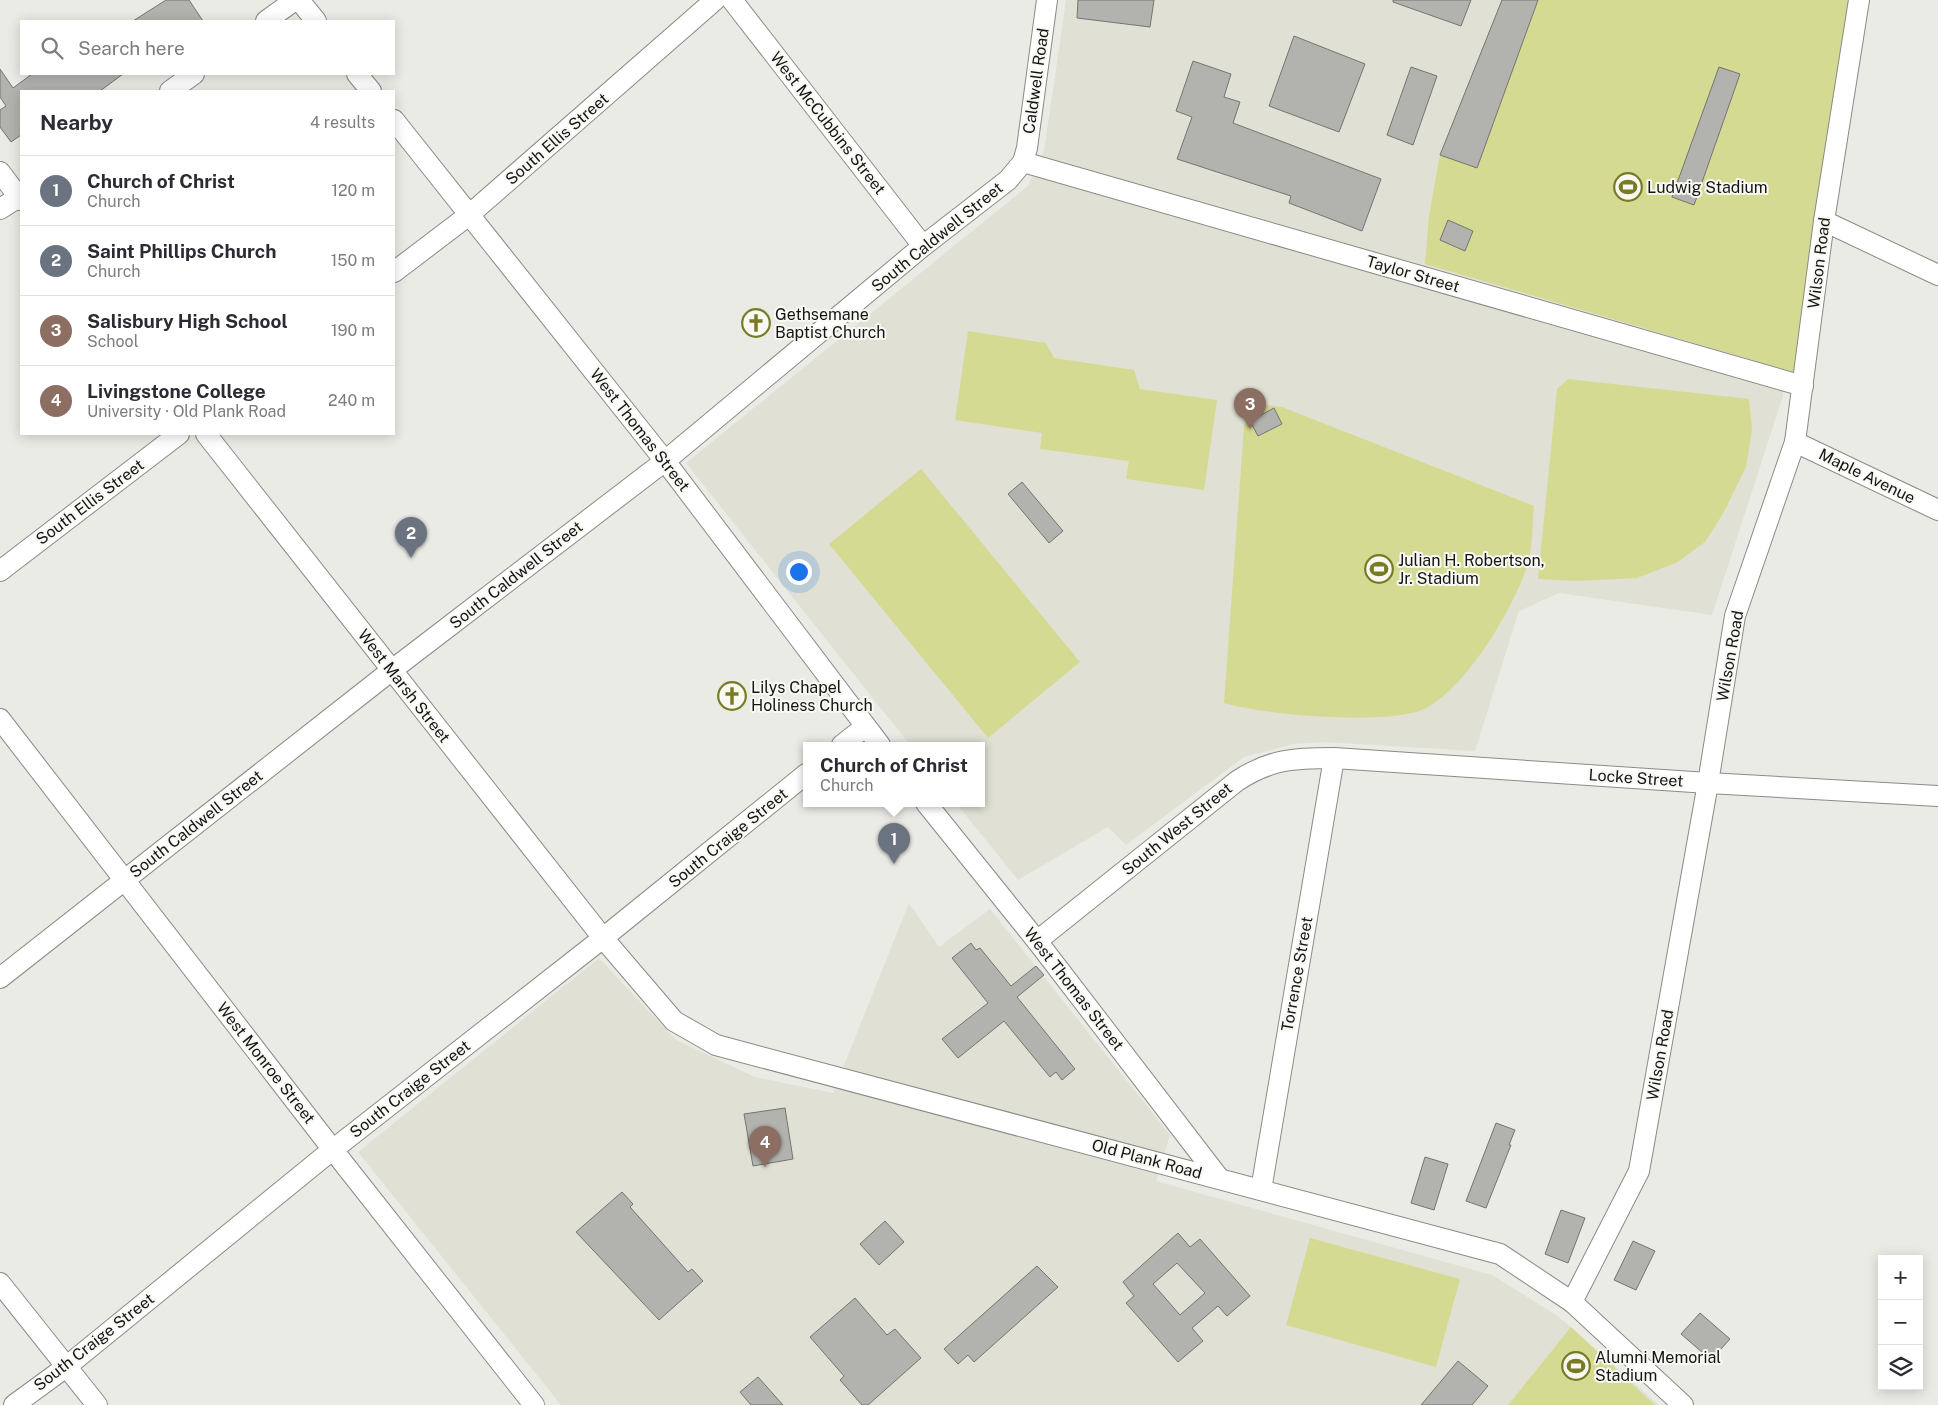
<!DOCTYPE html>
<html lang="en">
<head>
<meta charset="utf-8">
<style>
  :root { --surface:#fff; --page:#f2f2f3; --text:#2b2b33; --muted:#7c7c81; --line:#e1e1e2; --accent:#787b23 }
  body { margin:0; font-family:"Public Sans",sans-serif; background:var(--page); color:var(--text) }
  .controls { position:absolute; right:15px; bottom:15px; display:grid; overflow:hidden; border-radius:0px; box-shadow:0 2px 12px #0003 }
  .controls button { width:45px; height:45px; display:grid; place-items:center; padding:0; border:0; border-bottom:1px solid var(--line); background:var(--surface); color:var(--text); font:25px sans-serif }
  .you { position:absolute; left:798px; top:571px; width:18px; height:18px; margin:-12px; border:4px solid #fff; border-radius:50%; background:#1a73e8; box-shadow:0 0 0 8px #1a73e833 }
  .badge { display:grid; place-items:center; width:32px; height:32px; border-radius:50%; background:var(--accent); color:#fff; font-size:16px; font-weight:700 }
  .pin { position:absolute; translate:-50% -41px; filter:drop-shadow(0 1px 2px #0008) }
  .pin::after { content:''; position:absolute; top:26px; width:18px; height:15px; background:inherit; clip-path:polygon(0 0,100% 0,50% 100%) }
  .popup { position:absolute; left:803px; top:742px; width:182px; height:65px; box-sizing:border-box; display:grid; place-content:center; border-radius:0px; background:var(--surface); filter:drop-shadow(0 1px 4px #0005); font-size:16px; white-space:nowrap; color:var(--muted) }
  .popup b { font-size:19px; color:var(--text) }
  .popup::after { content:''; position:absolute; left:50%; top:100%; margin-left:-10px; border:10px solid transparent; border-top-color:var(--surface) }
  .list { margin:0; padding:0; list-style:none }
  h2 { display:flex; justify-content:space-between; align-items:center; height:65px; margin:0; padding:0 20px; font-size:21px }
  h2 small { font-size:16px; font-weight:400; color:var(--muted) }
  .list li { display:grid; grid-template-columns:32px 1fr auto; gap:15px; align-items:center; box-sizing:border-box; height:70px; padding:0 20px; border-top:1px solid var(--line) }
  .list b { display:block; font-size:19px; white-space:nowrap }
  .list p { margin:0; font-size:16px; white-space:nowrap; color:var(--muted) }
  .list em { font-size:16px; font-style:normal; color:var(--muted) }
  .icon { flex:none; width:28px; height:28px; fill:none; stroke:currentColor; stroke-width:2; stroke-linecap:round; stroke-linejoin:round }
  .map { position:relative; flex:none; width:1938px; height:1405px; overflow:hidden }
  .search { position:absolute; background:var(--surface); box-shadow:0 2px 12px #0003; left:20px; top:20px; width:375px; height:55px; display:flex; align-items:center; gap:12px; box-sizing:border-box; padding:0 18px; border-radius:0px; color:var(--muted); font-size:19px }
  .panel { position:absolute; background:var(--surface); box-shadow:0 2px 12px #0003; left:20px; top:90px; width:375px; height:345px; border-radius:0px }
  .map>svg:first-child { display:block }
</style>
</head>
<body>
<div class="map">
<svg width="1938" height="1405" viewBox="0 0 1938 1405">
  <rect width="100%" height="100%" fill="#ebebe6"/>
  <!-- built -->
  <g fill="#e0e1d4">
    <path d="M1066 0H1838L1776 323 1783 396 1712 615 1559 593 1519 611 1475 751 1324 742 1294 744 1244 757 1126 845 1108 827 1018 880 956 803H982V745H910L686 463 1028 186 1044 151Z"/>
    <path d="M909 903 939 947 990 909 1170 1135 1156 1181 1492 1275 1558 1316 1659 1405H561L358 1152 599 958 676 1040 755 1077 833 1093Z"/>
  </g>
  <!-- green -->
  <g fill="#d5da92">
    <path d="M1502 0H1849L1797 373 1425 264 1429 216 1439 159Z"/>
    <path d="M968 331 1046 343 1054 358 1134 370 1140 389 1217 400 1204 490 1126 479 1129 461 1040 449 1042 433 955 420Z"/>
    <path d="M1568 379 1749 399 1752 430 1746 467 1724 512 1705 542 1676 563 1637 578 1576 581 1538 579 1557 389Z"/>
    <path d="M1256 404 1282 407 1534 506C1532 525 1533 545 1528 563 1515 606 1466 689 1424 709 1386 726 1264 715 1224 703L1244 426Z"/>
    <path d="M921 469 1080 662 988 738 829 544Z"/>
    <path d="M1310 1238 1460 1279 1436 1367 1286 1325Z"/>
    <path d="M1571 1327 1655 1405H1508Z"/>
  </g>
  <!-- building -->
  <g fill="#b2b3ae" stroke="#747570" fill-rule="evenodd">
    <path d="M166 0H189L203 21H133Z"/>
    <path d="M1078 0H1154L1150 27 1077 18Z"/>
    <path d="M1393 0H1471L1461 26 1393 2Z"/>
    <path d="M1502 0H1538L1477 168 1440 155Z"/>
    <path d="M1294 36 1365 64 1339 132 1269 106Z"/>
    <path d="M1193 61 1231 74 1224 97 1240 102 1233 123 1381 179 1362 231 1289 203 1291 196 1177 159 1192 117 1176 111Z"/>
    <path d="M1411 67 1437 76 1413 145 1387 135Z"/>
    <path d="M1719 67 1740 74 1694 205 1672 197Z"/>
    <path d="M0 69 13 88 32 74H123L100 91H21V135L11 142 0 127V110L6 106 0 97Z"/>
    <path d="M1448 220 1473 231 1465 251 1440 240Z"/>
    <path d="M1274 408 1282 424 1258 436 1250 421Z"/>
    <path d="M1022 482 1063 531 1049 543 1008 494Z"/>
    <path d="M971 943 976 950 980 948 1011 986 1036 966 1044 975 1017 997 1075 1069 1062 1080 1056 1072 1050 1077 1004 1021 958 1058 942 1039 988 1003 952 958Z"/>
    <path d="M785 1108 793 1159 753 1166 744 1114Z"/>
    <path d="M1496 1123 1515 1130 1509 1145H1511L1486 1208 1466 1201Z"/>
    <path d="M1425 1157 1448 1164 1434 1210 1411 1203Z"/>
    <path d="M622 1192 633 1204 630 1207 688 1272 692 1269 703 1281 659 1320 576 1232Z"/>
    <path d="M1561 1210 1585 1218 1568 1263 1545 1254Z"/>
    <path d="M885 1221 904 1242 879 1265 860 1244Z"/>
    <path d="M1178 1233 1190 1247 1200 1239 1250 1296 1227 1316 1218 1306 1192 1328 1203 1341 1178 1362 1126 1303 1134 1296 1123 1282ZM1177 1263 1205 1293 1180 1315 1153 1284Z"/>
    <path d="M1633 1241 1655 1251 1636 1290 1614 1280Z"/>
    <path d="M1037 1266 1058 1287 974 1362 968 1355 958 1364 944 1349Z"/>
    <path d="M855 1298 887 1335 895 1329 921 1358 868 1405H862L840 1380 844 1376 810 1337Z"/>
    <path d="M1700 1313 1730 1339 1711 1360 1681 1334Z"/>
    <path d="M1458 1361 1488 1386 1472 1405H1421Z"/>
    <path d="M758 1377 783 1405H751L740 1392Z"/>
  </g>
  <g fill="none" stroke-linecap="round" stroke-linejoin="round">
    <defs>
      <g id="minor">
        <path d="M299 0 316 21"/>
        <path d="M732 0 923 246"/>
        <path d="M266 21 295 0"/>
        <path d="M357 74 371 91"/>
        <path d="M170 91 194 74"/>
        <path d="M394 120 665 461 880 745"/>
        <path d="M1023 162 1803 386"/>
        <path d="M0 172 21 200"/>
        <path d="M0 209 21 196"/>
        <path d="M1824 221 1938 275"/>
        <path d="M394 272 469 215 715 0"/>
        <path d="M206 434 603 938 674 1021 716 1045 1500 1254 1572 1302 1683 1405"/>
        <path d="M1795 442 1938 510"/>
        <path d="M0 571 179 434"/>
        <path d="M0 719 333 1150 534 1405"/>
        <path d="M842 745 865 727"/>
        <path d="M926 803 1037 941 1219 1178"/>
        <path d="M1037 941 1237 781C1270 759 1295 758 1334 758L1708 783 1938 796"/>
        <path d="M0 978 392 670 665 461 923 246 1008 180 1023 162 1027 148 1047 0"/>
        <path d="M1261 1190 1334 758"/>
        <path d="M0 1283 97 1405"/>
        <path d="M1572 1302 1639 1171 1708 783 1735 616 1795 442 1824 221 1859 0"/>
        <path d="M14 1405 66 1367 321 1159 603 938 806 774"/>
      </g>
    </defs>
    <!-- minor casing -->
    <use href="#minor" stroke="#8a8b86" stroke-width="22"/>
    <!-- minor -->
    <use href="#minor" stroke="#fff" stroke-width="20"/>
  </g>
  <!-- icons -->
  <defs>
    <symbol id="stadium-ring" viewBox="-11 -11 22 22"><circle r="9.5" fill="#f8f9f3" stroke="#787b23" stroke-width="1.5"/><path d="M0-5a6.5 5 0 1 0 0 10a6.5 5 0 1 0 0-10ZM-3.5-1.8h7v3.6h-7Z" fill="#787b23"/></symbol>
    <symbol id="church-ring" viewBox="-11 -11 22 22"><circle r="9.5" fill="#f8f9f3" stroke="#787b23" stroke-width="1.5"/><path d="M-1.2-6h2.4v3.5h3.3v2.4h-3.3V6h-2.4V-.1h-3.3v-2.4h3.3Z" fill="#787b23"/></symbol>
  </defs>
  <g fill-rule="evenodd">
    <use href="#stadium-ring" x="1612" y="171" width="32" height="32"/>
    <use href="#church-ring" x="740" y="307" width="32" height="32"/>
    <use href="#stadium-ring" x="1363" y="553" width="32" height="32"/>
    <use href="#church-ring" x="716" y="680" width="32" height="32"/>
    <use href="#stadium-ring" x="1560" y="1350" width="32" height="32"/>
  </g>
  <g text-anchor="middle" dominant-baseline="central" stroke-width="4" stroke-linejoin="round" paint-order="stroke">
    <!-- street labels -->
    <g font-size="16" fill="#141413" stroke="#f8f9f3">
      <text transform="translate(1036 81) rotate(-82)">Caldwell Road</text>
      <text transform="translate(828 123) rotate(52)">West McCubbins Street</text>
      <text transform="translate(557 139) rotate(-41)">South Ellis Street</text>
      <text transform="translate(937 237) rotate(-39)">South Caldwell Street</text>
      <text transform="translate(1819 263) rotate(-83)">Wilson Road</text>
      <text transform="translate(1413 274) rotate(16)">Taylor Street</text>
      <text transform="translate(640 430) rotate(52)">West Thomas Street</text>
      <text transform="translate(1867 476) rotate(26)">Maple Avenue</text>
      <text transform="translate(90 502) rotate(-37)">South Ellis Street</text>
      <text transform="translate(516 575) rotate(-38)">South Caldwell Street</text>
      <text transform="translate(1730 656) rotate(-80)">Wilson Road</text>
      <text transform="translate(404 686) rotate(52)">West Marsh Street</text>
      <text transform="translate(1636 778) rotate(4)">Locke Street</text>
      <text transform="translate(196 824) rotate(-38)">South Caldwell Street</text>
      <text transform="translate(1177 829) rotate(-39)">South West Street</text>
      <text transform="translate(728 838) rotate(-39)">South Craige Street</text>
      <text transform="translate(1297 974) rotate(-80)">Torrence Street</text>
      <text transform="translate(1074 989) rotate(52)">West Thomas Street</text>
      <text transform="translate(1660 1055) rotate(-80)">Wilson Road</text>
      <text transform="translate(266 1063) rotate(52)">West Monroe Street</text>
      <text transform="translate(410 1089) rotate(-38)">South Craige Street</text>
      <text transform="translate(1147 1159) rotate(15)">Old Plank Road</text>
      <text transform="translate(94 1342) rotate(-38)">South Craige Street</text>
    </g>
    <!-- poi labels -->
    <g font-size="16" fill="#141413" stroke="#f8f9f3" text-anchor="start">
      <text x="1647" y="187">Ludwig Stadium</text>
      <text x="775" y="314">Gethsemane<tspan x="775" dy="18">Baptist Church</tspan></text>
      <text x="1398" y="560">Julian H. Robertson,<tspan x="1398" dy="18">Jr. Stadium</tspan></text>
      <text x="751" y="687">Lilys Chapel<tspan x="751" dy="18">Holiness Church</tspan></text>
      <text x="1595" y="1357">Alumni Memorial<tspan x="1595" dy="18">Stadium</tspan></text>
    </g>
  </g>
</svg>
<div class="controls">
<button>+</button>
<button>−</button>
<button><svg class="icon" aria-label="layers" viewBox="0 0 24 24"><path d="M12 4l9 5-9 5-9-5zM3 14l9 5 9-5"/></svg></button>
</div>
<div class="you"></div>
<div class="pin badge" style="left:894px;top:864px;background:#6b7280">1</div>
<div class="popup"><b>Church of Christ</b>Church</div>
<div class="pin badge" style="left:411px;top:558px;background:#6b7280">2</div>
<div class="pin badge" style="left:1250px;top:429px;background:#8d6e63">3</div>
<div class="pin badge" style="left:765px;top:1167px;background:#8d6e63">4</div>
<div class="search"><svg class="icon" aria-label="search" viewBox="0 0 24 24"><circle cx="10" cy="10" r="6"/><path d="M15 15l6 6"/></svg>Search here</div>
<section class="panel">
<h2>Nearby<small>4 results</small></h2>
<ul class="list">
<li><span class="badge" style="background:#6b7280">1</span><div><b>Church of Christ</b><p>Church</p></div><em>120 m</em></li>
<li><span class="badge" style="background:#6b7280">2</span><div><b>Saint Phillips Church</b><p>Church</p></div><em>150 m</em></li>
<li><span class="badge" style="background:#8d6e63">3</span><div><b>Salisbury High School</b><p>School</p></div><em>190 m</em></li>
<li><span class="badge" style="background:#8d6e63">4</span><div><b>Livingstone College</b><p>University · Old Plank Road</p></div><em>240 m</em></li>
</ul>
</section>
</div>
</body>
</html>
